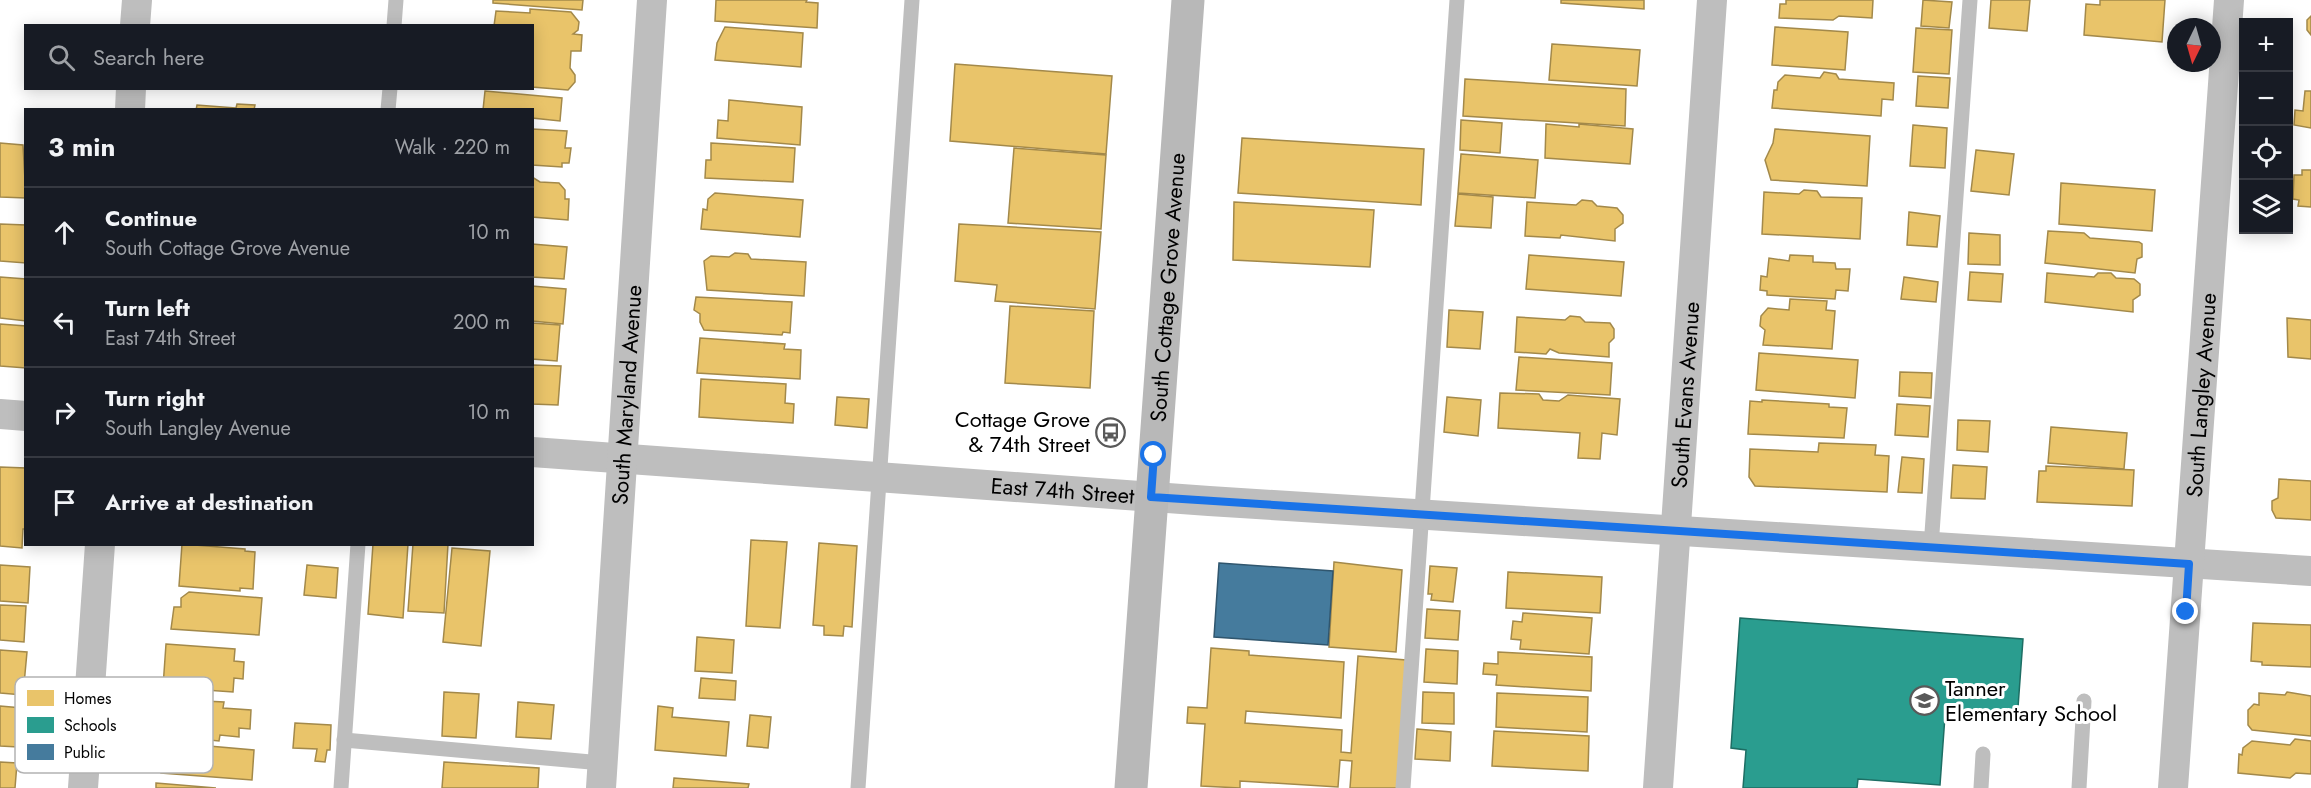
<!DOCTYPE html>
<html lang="en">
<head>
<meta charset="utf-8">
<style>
  :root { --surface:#171b24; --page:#20242c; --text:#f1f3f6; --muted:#9ea1a6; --line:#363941 }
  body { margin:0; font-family:Jost,sans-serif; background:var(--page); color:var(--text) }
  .controls { position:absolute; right:18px; top:18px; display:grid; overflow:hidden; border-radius:0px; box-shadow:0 3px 15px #0003 }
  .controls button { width:54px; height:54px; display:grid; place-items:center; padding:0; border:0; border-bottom:2px solid var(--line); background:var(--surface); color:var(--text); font:30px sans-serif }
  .compass { position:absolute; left:2167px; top:18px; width:54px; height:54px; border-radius:50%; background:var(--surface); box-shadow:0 3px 15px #0003; rotate:185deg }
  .stop { position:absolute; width:18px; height:18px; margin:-14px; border:4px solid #1a73e8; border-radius:50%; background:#fff }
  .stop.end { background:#1a73e8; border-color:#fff; box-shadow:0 2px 6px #0008 }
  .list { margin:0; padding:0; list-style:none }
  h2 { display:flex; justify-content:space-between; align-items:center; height:78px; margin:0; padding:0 24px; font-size:26px }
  h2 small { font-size:20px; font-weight:400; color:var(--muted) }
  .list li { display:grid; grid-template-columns:39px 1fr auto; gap:18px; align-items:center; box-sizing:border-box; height:90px; padding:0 24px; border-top:2px solid var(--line) }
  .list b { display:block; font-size:22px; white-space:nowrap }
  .list p { margin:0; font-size:20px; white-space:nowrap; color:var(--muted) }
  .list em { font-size:20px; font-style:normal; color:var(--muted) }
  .icon { flex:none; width:33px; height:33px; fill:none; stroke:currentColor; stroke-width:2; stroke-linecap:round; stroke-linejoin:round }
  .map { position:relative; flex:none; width:2311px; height:788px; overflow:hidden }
  .search { position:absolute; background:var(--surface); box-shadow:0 3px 15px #0003; left:24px; top:24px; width:510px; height:66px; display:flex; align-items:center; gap:15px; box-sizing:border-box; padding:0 21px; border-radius:0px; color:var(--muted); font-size:22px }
  .panel { position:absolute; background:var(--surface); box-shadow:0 3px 15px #0003; left:24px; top:108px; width:510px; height:438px; border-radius:0px }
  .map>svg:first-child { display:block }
</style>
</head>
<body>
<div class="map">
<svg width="2311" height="788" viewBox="0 0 2311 788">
  <rect width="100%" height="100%" fill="#fff"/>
  <!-- homes -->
  <g fill="#e9c46a" stroke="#a3894a" stroke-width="1.5">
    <path d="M493 0H583L582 10 493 3Z"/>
    <path d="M716 0H807L806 2 818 3 817 28 715 21Z"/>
    <path d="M1561 0H1644V9L1561 3Z"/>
    <path d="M1786 0H1873L1872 18 1839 16 1833 20 1779 18 1780 4H1786Z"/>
    <path d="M1923 0 1952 2 1949 28 1921 26Z"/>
    <path d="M1991 0H2030L2027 31 1989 28Z"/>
    <path d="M2100 0H2165L2162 42 2084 35 2086 4 2100 5Z"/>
    <path d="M530 9 571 12 579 22 578 30 573 34 582 35 581 51H571L570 68 575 75V82L568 90 532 87V26H494L496 11 530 13Z"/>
    <path d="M2311 16V35L2307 30V20Z"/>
    <path d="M725 27 803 33 801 67 715 60 717 43Z"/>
    <path d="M1775 27 1848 32 1845 70 1772 65Z"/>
    <path d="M1916 28 1952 30 1949 74 1913 72Z"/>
    <path d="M1552 44 1640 50 1637 86 1549 80Z"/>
    <path d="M955 64 1112 76 1106 154 950 141Z"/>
    <path d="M1824 72 1836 74 1839 79 1894 83 1893 100 1882 99 1881 116 1772 108 1774 90H1777L1778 82 1785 75 1820 78Z"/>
    <path d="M1918 76 1950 78 1948 108 1916 106Z"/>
    <path d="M1465 79 1626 89 1625 126 1463 116Z"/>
    <path d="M485 91 562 98 560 121 532 118V110H483Z"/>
    <path d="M2305 91H2311V128L2294 125 2295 110 2303 111Z"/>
    <path d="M729 100 802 107 800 145 717 138 718 120 728 121Z"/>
    <path d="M237 104 255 105 254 110H196L197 105 236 108Z"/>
    <path d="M1461 120 1502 123 1500 153 1460 150Z"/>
    <path d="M1546 124 1579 127V124L1633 129 1630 164 1545 158Z"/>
    <path d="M1913 125 1947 128 1945 168 1910 166Z"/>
    <path d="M532 129 567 131 565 148H571L569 163H562V167L532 165Z"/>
    <path d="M1775 129 1870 136 1867 186 1771 180 1765 160 1773 143Z"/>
    <path d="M1242 138 1424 149 1421 205 1238 193Z"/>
    <path d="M0 143 23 145 26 198 0 197Z"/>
    <path d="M711 143 795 148 793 182 705 178 706 160H711Z"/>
    <path d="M1014 148 1106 155 1101 229 1008 223Z"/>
    <path d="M1976 150 2014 154 2009 195 1971 191Z"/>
    <path d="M1461 154 1538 160 1535 198 1458 193Z"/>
    <path d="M2302 170H2311V207L2298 206 2299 200 2293 199 2294 175H2302Z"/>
    <path d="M532 177 540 182 559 183 565 190V199H569L568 220 532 217Z"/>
    <path d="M2061 183 2155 190 2152 231 2059 224Z"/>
    <path d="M1804 190 1817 191 1821 197 1862 198 1860 239 1762 234 1764 192 1799 194Z"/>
    <path d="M715 193 803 200 800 237 701 229 703 209 707 210 708 199Z"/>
    <path d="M1458 194 1493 197 1491 228 1455 226Z"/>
    <path d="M1582 200 1592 201 1597 206 1617 208 1623 215V223L1615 229V241L1561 235 1560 238 1525 236 1527 202 1576 205Z"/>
    <path d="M1234 202 1374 210 1370 267 1233 260Z"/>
    <path d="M1909 212 1940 216 1937 247 1907 245Z"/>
    <path d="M0 224 26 225V263L0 261Z"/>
    <path d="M959 224 1101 232 1095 309 995 301 997 285 955 281Z"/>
    <path d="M2048 231 2084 233 2090 238 2139 242 2142 244V257L2137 259 2135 273 2045 263Z"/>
    <path d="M1969 233 2000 235V265L1968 264Z"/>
    <path d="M532 244 567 247 564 279 532 277Z"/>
    <path d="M735 253 748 254 751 259 806 262 804 296 707 290 704 261 711 256 729 257Z"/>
    <path d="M1529 255 1624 262 1621 296 1526 289Z"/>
    <path d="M1790 255 1813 256V262L1835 263 1836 269H1850L1848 291 1836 290 1835 299 1767 295V291L1760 290 1761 276 1767 277 1769 258 1789 261Z"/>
    <path d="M1970 272 2003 274 2001 302 1968 300Z"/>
    <path d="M2047 273 2094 277 2098 273H2111L2116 278 2134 279 2140 284V295L2133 300V312L2045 302Z"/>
    <path d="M0 277 26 279V321L0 318Z"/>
    <path d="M1904 277 1938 282 1936 302 1901 299Z"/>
    <path d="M532 286 566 289 563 324 532 321Z"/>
    <path d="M696 297 792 302 790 333 783 332 782 335 704 330 700 322V314L694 310Z"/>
    <path d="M1790 299 1827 301 1826 310 1835 311 1832 349 1763 345 1765 330 1760 326 1761 316 1768 308 1789 310Z"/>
    <path d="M1010 306 1094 311 1090 388 1005 383Z"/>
    <path d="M1449 310 1483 312 1480 349 1447 347Z"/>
    <path d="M1570 316 1580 317 1585 322 1610 323 1614 329V338L1609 343V357L1559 353 1550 349 1546 354 1515 352 1517 317 1565 320Z"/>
    <path d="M2287 318 2311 320V359L2288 357Z"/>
    <path d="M532 323 560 325 557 361 532 359Z"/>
    <path d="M0 324 26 326V368L0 366Z"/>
    <path d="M700 338 785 344 784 349 801 350 800 379 697 373Z"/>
    <path d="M1759 353 1858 360 1855 398 1756 390Z"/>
    <path d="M1519 357 1612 363 1610 395 1516 390Z"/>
    <path d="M532 365 561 366 558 405 532 404Z"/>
    <path d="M1900 372 1932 373 1931 398 1899 396Z"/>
    <path d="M701 379 786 384 785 403 794 404 793 423 699 417Z"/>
    <path d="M1500 393 1539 394 1543 400 1559 401 1568 395 1620 399 1617 435 1602 433 1600 459 1578 458 1580 433 1498 428Z"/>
    <path d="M837 397 869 399 867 428 835 425Z"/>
    <path d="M1447 397 1481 400 1478 436 1444 432Z"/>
    <path d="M1762 400 1829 404V407L1847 408 1844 438 1748 434 1750 401 1762 402Z"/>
    <path d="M1897 404 1930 406 1928 437 1895 435Z"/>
    <path d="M1958 420 1990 421 1988 452 1957 450Z"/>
    <path d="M2051 427 2127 433 2124 469 2048 463Z"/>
    <path d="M1819 443 1876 445 1875 455 1889 456 1887 492 1755 486 1749 477 1750 449 1818 452Z"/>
    <path d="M1902 457 1924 459 1922 493 1898 492Z"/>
    <path d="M1953 465 1987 467 1985 499 1951 498Z"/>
    <path d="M2046 466 2134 470 2132 506 2037 502 2039 471H2046Z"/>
    <path d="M0 467 26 468V529H23L22 548 0 546Z"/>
    <path d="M2279 479 2311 481V520L2276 518 2272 510V501L2278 498Z"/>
    <path d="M751 540 787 542 780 628 746 626Z"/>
    <path d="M819 543 857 546 852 627 844 626 843 636 824 635V626L813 625Z"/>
    <path d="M182 544 245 549V551L255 552 253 589 240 588V591L179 586Z"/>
    <path d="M373 544H408L403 618 368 614Z"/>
    <path d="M413 544H448L444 613 408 611Z"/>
    <path d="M452 548 490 551 481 646 443 642Z"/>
    <path d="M1334 562 1402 570 1396 652 1329 647Z"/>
    <path d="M0 565 30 567 28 603 0 601Z"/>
    <path d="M307 565 338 568 336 598 304 595Z"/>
    <path d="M1430 566 1457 568 1453 602 1431 600 1432 594H1428Z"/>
    <path d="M1508 572 1602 577 1600 613 1506 608Z"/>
    <path d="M189 592 262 598 259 635 171 629 174 607H181V598Z"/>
    <path d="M0 605 26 606 24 642 0 640Z"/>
    <path d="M1427 609 1460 611 1458 640 1425 638Z"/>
    <path d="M1523 613 1592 618 1589 654 1520 649 1521 640 1511 639 1513 621 1522 622Z"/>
    <path d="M2253 623 2311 625V667L2262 665V662L2251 661Z"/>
    <path d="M697 637 734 640 732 673 695 671Z"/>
    <path d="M166 644 235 649 234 661 244 662 243 679 234 678 233 692 163 687Z"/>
    <path d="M1211 648 1249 651V655L1344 662 1341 718 1246 711 1245 723 1342 730 1341 752 1351 753 1358 656 1406 660 1398 788H1350L1352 761 1340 760 1338 787 1240 781V788L1201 786 1205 724 1187 723 1188 707 1207 708Z"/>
    <path d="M1426 649 1458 651 1457 684 1424 682Z"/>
    <path d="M0 650 27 652 23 695 0 693Z"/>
    <path d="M1498 652 1592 657 1591 691 1496 685 1497 675 1483 674 1484 663 1498 664Z"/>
    <path d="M701 678 736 681 735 700 699 698Z"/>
    <path d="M444 692 479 694 476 738 442 736Z"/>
    <path d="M1423 692 1454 693V724L1422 723Z"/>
    <path d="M2287 692 2311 696V736L2252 730 2248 725V710L2254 704 2259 705V693L2285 695Z"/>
    <path d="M1497 693 1588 697 1587 732 1496 727Z"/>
    <path d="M163 699 224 702 223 708 251 710 250 729 239 728V737L220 735 219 741 159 735Z"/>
    <path d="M518 702 554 705 551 739 516 737Z"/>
    <path d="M0 706 22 708 18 747 0 746Z"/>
    <path d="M658 706 673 708 672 717 729 722 726 756 655 750Z"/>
    <path d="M750 715 771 717 768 748 747 746Z"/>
    <path d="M295 723 331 725 330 750H327L325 762 315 761 317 749 293 748Z"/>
    <path d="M1417 729 1451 732 1450 761 1415 759Z"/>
    <path d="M1494 731 1589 736 1588 771 1492 766Z"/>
    <path d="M2295 739 2311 741V774L2296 773 2290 778 2238 773 2239 754 2242 755 2243 748 2252 741 2290 745Z"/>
    <path d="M163 742 254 750 252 780 161 773Z"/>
    <path d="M0 762 17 763 15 788H0Z"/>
    <path d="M444 762 539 768 538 788H442Z"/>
    <path d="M674 778 749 784 748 788H673Z"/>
    <path d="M156 783 216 788H156Z"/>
  </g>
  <!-- schools -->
  <path fill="#2a9d8f" stroke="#1d6e64" stroke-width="1.5" d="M1740 618 2023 639 2017 721 1945 716 1940 785 1858 779 1857 788H1743L1746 750 1731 748Z"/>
  <!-- public -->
  <path fill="#457b9d" stroke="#30566e" stroke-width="1.5" d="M1219 563 1333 571 1328 645 1214 637Z"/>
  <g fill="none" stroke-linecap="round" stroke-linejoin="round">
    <!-- service -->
    <g stroke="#bebebe" stroke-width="15">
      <path d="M394 26 396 0"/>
      <path d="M388 110 390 88"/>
      <path d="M1931 547 1970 0"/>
      <path d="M344 740 602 763"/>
      <path d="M341 788 358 544"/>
      <path d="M858 788 912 0"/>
      <path d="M1403 788 1457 0"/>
      <path d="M1981 788 1983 754"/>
      <path d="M2079 788 2084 701"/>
    </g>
    <!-- minor -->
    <g stroke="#bebebe" stroke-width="30">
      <path d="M135 26 137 0"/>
      <path d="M130 110 131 88"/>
      <path d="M0 414 26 416"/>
      <path id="s1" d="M532 452 1209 501 2311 571"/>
      <path d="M83 788 100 544"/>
      <path id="s2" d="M601 788 652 0"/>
      <path id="s3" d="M1658 788 1712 0"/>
      <path id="s4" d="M2173 788 2229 0"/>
    </g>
    <!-- secondary -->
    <path stroke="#b8b8b8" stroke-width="33" id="s5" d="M1131 788 1188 0"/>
  </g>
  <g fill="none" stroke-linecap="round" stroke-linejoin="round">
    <!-- route -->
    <path stroke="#1a73e8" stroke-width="8" d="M1154 455 1151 497 2189 564 2186 612"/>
  </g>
  <!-- icons -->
  <defs>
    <symbol id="bus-ring" viewBox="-11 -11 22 22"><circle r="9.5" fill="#fff" stroke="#595959" stroke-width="1.5"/><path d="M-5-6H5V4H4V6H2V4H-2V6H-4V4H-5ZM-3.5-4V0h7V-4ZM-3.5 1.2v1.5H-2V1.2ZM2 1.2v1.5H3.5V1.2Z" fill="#595959"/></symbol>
    <symbol id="school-ring" viewBox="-11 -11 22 22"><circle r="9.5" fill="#fff" stroke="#595959" stroke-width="1.5"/><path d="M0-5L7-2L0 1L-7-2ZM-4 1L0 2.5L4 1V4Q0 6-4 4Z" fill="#595959"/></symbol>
  </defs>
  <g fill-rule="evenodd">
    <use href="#bus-ring" x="1094" y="416" width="33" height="33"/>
    <use href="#school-ring" x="1908" y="684" width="33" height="33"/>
  </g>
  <g text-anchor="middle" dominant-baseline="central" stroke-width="6" stroke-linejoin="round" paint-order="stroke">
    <!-- street labels -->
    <g font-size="22" fill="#000" stroke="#fff">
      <text stroke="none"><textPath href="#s5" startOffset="502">South Cottage Grove Avenue</textPath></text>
      <text stroke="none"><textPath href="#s2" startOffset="394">South Maryland Avenue</textPath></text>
      <text stroke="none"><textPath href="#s3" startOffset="394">South Evans Avenue</textPath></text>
      <text stroke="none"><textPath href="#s4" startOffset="394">South Langley Avenue</textPath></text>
      <text stroke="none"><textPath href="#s1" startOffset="532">East 74th Street</textPath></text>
    </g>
    <!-- poi labels -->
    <g font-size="22" fill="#000" stroke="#fff" text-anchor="end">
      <text x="1090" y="419">Cottage Grove<tspan x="1090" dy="25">&amp; 74th Street</tspan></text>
      <text x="1945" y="688" text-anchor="start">Tanner<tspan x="1945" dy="25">Elementary School</tspan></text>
    </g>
  </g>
  <!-- legend -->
  <rect x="15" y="677" width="198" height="96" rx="9" fill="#fff" stroke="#b2b2b2" stroke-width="1.5"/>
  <rect x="27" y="690" width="27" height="16" fill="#e9c46a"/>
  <rect x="27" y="717" width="27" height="16" fill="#2a9d8f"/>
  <rect x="27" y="744" width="27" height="16" fill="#457b9d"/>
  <g font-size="16" fill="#000">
    <text x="64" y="704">Homes</text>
    <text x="64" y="731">Schools</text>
    <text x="64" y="758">Public</text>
  </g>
</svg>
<div class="controls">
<button>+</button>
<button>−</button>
<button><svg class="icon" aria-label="locate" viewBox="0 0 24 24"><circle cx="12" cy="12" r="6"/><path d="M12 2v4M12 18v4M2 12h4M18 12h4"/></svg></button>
<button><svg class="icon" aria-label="layers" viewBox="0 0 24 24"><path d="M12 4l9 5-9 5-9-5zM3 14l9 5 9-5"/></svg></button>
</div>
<svg class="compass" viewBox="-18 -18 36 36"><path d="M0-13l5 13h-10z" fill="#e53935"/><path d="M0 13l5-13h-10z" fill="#9ea1a6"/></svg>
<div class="stop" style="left:1154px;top:455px"></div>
<div class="stop end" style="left:2186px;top:612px"></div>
<div class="search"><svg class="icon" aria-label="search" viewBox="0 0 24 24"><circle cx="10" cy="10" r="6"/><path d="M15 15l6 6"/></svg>Search here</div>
<section class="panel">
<h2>3 min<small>Walk · 220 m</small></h2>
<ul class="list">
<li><svg class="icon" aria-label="ahead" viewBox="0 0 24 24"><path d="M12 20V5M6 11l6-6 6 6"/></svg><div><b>Continue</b><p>South Cottage Grove Avenue</p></div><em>10 m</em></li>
<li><svg class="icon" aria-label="left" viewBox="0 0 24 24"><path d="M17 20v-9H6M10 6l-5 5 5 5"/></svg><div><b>Turn left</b><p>East 74th Street</p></div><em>200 m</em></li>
<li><svg class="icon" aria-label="right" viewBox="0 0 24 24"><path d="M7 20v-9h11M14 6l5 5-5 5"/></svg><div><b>Turn right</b><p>South Langley Avenue</p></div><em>10 m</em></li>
<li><svg class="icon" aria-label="arrive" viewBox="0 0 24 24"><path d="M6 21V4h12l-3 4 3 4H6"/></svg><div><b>Arrive at destination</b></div></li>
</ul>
</section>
</div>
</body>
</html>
